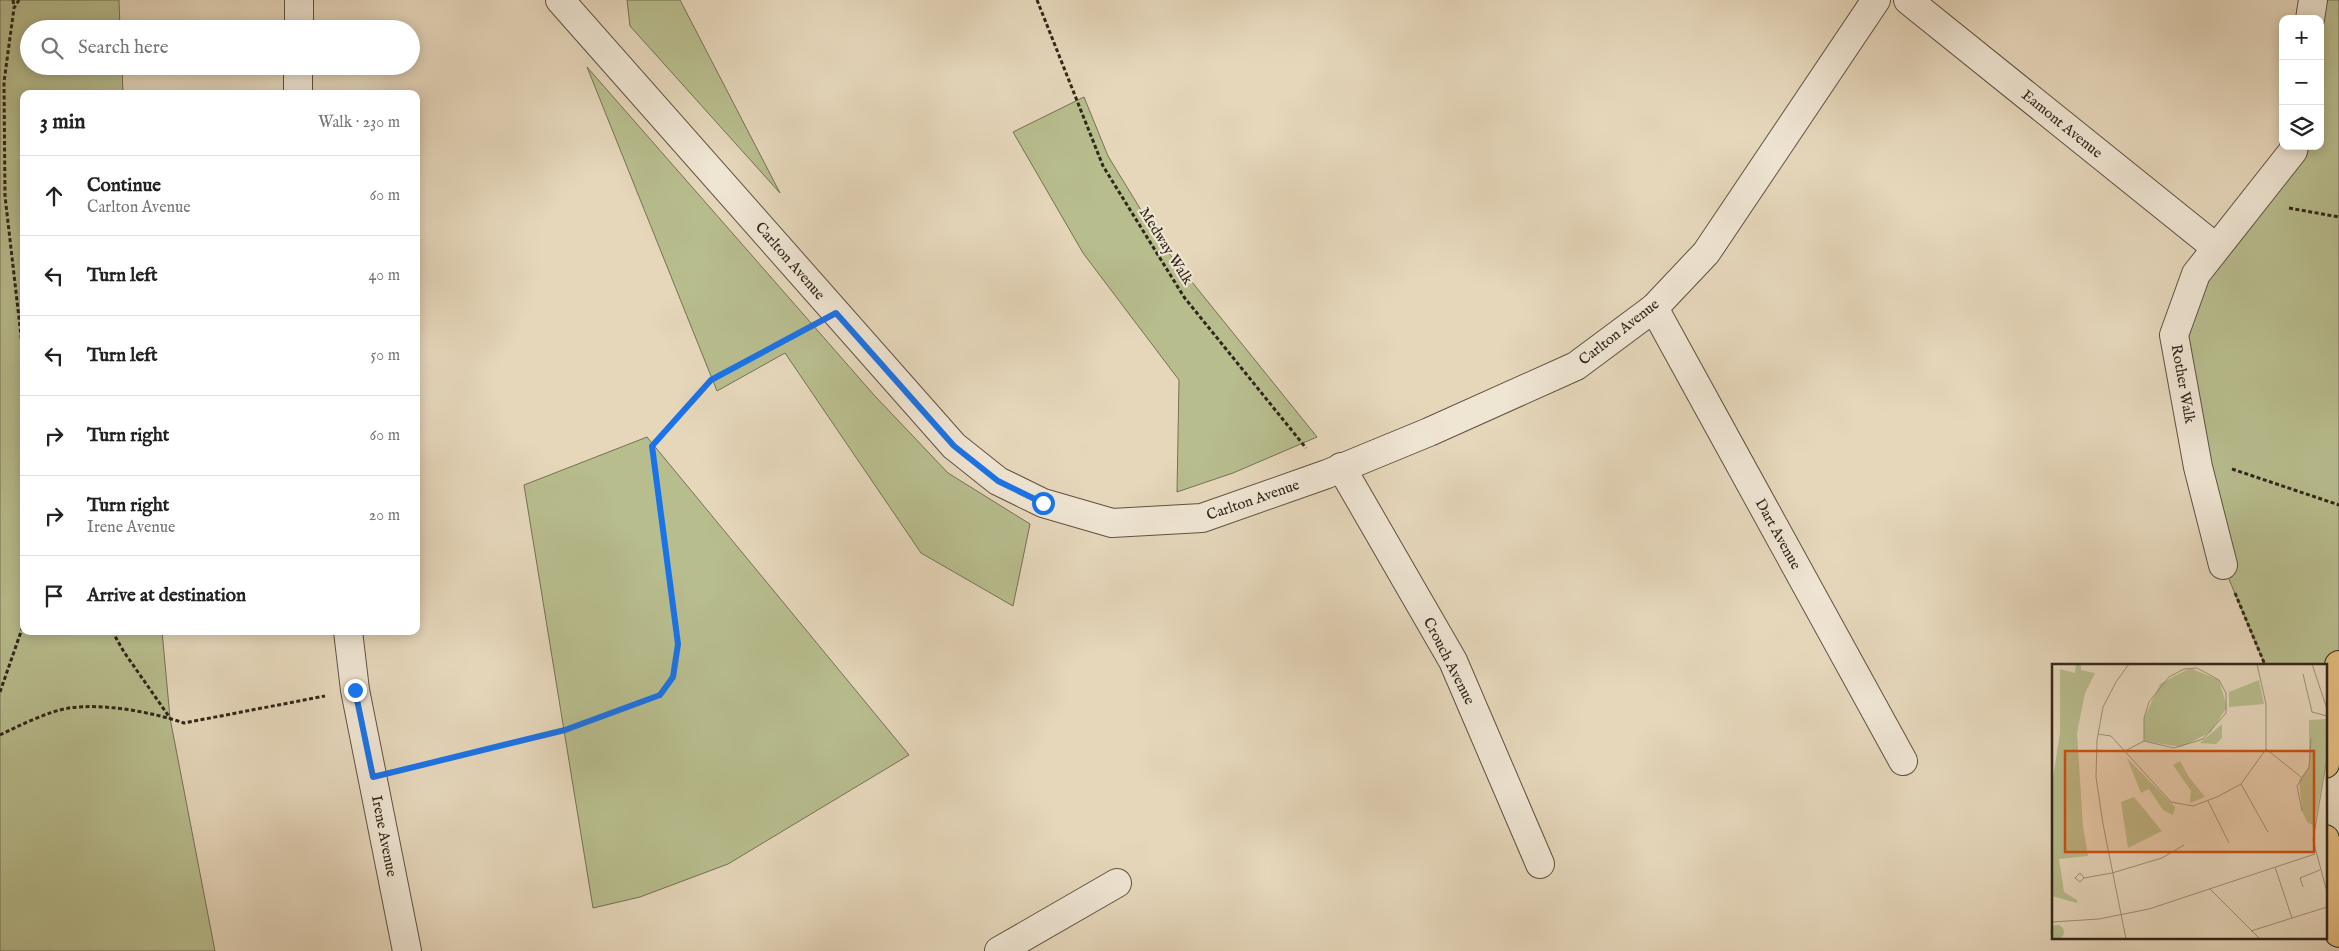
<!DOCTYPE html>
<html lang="en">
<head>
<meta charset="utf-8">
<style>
  :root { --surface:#fff; --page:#f6f6f6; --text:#222; --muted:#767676; --line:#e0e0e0 }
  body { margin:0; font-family:"IM FELL English",serif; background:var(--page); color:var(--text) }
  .controls { position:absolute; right:15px; top:15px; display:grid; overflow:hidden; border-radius:10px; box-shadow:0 2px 12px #0003 }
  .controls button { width:45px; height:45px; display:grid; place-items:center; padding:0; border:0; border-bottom:1px solid var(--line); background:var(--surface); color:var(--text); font:25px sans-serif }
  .stop { position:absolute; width:15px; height:15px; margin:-11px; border:4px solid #1a73e8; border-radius:50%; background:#fff }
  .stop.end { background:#1a73e8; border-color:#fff; box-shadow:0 1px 5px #0008 }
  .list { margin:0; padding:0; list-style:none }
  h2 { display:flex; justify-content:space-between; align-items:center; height:65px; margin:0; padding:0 20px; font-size:21px }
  h2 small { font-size:16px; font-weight:400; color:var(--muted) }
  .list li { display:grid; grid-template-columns:32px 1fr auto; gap:15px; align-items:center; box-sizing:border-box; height:80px; padding:0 20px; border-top:1px solid var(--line) }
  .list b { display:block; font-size:19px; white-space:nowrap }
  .list p { margin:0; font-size:16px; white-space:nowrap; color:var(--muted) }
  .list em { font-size:16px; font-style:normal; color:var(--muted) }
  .icon { flex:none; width:28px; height:28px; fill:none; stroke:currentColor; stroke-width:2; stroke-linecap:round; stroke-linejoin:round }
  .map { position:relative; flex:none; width:2339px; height:951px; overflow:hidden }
  .search { position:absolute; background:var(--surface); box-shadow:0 2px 12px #0003; left:20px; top:20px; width:400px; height:55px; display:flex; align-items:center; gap:12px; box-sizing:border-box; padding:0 18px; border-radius:28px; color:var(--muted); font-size:19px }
  .panel { position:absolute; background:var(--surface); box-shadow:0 2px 12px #0003; left:20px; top:90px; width:400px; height:545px; border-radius:10px }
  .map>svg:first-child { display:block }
</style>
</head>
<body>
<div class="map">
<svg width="2339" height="951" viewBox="0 0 2339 951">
  <rect width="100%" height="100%" fill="#e6d7bb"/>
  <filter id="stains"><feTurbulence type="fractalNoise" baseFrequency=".004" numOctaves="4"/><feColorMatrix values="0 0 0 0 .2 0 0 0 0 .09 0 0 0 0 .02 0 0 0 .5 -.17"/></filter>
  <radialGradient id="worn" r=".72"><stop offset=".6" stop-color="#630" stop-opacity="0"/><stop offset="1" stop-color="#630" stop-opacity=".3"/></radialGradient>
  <!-- green -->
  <g fill="#b8bd8e" stroke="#747254">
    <path d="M0 0H119L120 29H29V66H122L123 94H24V631H162L170 718 215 951H0Z"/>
    <path d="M627 0H680L780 193 630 26Z"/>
    <path d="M2313 0H2339V665H2265L2223 565 2174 335 2294 146H2320V19Z"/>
    <path d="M587 67 874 395 948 473 1030 524 1013 606 921 553 785 353 717 391Z"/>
    <path d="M1084 97 1108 156 1163 246 1317 437 1233 473 1177 492 1179 380 1083 253 1013 132Z"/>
    <path d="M647 437 909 755 728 864 640 897 593 908 524 485Z"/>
  </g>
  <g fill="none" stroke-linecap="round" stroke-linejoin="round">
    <defs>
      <g id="street">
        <path d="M560 0 954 446 998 481 1043 503 1112 523 1202 518 1327 474 1429 432 1576 366 1654 308 1706 253 1876 0"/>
        <path d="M1908 0 2215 247"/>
        <path d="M2310 19 2313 0"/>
        <path d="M299 29V0"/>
        <path d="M298 94V66"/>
        <path d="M1654 308 1903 761"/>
        <path d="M1341 467 1453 661 1540 864"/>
        <path d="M2223 565 2198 467 2174 335 2196 274 2293 151 2294 146"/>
        <path d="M348 631 355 690 407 951"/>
        <path d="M999 951 1117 883"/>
      </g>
      <g id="primary">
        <path d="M2325 764C2330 731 2332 698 2339 665"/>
        <path d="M2325 839 2339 933"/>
      </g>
    </defs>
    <!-- street casing -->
    <use href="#street" stroke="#5e5242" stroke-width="30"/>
    <!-- primary casing -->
    <use href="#primary" stroke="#31261a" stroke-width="30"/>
    <!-- path -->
    <g stroke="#31261a" stroke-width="3" stroke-dasharray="4 2.5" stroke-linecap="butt">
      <path d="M13 0 14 7"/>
      <path d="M19 0 14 8 4 82 5 196 24 362"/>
      <path d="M1037 0 1103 166 1184 297 1306 448"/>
      <path d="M2289 208 2339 217"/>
      <path d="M2232 469 2339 505"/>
      <path d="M2235 593 2265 665"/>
      <path d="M112 631 124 652 170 718"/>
      <path d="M0 692 24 623"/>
      <path d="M0 735C18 726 49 711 69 708 103 703 152 712 184 723L325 696"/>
      <path d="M402 769 565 730 660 695 673 677 678 644 652 446 711 380 809 327"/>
    </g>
    <!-- street -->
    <use href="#street" stroke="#efe5d3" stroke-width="28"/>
    <!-- primary -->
    <use href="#primary" stroke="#e3bc7e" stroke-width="28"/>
  </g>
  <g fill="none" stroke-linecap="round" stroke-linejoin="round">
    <!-- route -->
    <path stroke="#1a73e8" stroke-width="6" d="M355 690 373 777 565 730 660 695 673 677 678 644 652 446 711 380 836 313 954 446 998 481 1043 503"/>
  </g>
  <g text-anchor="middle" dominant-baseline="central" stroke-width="4.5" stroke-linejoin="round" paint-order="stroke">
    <!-- street labels -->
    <g font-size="15" fill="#31261a" stroke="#efe5d3">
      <text transform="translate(2062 124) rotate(39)">Eamont Avenue</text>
      <text transform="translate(1166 246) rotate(58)">Medway Walk</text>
      <text transform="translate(790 261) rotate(49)">Carlton Avenue</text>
      <text transform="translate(1619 332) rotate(-38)">Carlton Avenue</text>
      <text transform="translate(2183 384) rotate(80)">Rother Walk</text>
      <text transform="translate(1253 500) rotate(-19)">Carlton Avenue</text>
      <text transform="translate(1778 534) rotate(61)">Dart Avenue</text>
      <text transform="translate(1449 661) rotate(63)">Crouch Avenue</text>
      <text transform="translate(384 836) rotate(79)">Irene Avenue</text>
    </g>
  </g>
  <!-- overview -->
  <g transform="translate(2052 664)">
    <rect width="275" height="275" fill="#e6d7bb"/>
    <path d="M24 0H29V6L43 9 33 29 25 69 31 162 36 192 7 195 12 228 25 236V239L0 232V120L8 69V5L23 9ZM138 4 167 16 175 43 159 68 129 83 92 77V54L108 20ZM207 16 212 40 177 43V28ZM275 55V94L262 162 255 158 250 147 247 116 257 103V56ZM170 60V74L164 80 148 79ZM75 94 123 143 121 151 111 146 97 125 89 129ZM128 97 137 113 153 133 138 139 139 127 121 101ZM82 133 110 167 76 184 69 138ZM-2 268a7 7 0 1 1 14 0a7 7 0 1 1-14 0Z" fill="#b8bd8e"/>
    <path fill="none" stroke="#9e907b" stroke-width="1" d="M260 0 275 45M251 10 260 48 275 52M46 70 59 72 119 138 141 142 165 133 189 120 214 85V40L205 0M214 85 249 113M73 87 92 77V54L97 38 117 13 132 5 145 4 167 16 174 29V49L151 75 122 84 92 77M275 94 261 176 275 228M189 120 216 168M156 137 177 179M250 147 245 122 257 103 259 74M223 203 240 254M32 214 28 209 23 214 28 218 32 214 60 209 110 194 132 181M251 223 248 214 268 206M158 225 208 275M0 258 47 255 97 245 263 190M199 267 275 243M74 275 51 160 44 113 45 76 51 43 64 18 77 0"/>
    <path fill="#cd510e" fill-opacity="0.15" stroke="#cd510e" stroke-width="2.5" d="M13 87H262V188H13Z"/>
    <rect width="275" height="275" fill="none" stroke="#31261a" stroke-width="2.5"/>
  </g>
  <rect width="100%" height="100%" filter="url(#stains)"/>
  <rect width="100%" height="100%" fill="url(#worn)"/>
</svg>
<div class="controls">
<button>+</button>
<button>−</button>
<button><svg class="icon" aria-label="layers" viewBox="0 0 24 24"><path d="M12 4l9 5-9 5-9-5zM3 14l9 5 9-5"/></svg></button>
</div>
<div class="stop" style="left:1043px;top:503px"></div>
<div class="stop end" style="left:355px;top:690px"></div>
<div class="search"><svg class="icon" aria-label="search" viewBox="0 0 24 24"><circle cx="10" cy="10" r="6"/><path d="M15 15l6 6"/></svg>Search here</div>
<section class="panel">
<h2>3 min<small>Walk · 230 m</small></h2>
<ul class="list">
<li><svg class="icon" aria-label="ahead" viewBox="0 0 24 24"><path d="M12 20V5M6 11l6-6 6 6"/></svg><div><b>Continue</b><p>Carlton Avenue</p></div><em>60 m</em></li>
<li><svg class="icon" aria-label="left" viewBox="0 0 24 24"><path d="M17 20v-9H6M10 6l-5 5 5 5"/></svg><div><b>Turn left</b></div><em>40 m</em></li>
<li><svg class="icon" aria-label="left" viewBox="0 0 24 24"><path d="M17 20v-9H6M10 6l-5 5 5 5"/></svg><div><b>Turn left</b></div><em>50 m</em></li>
<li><svg class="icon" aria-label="right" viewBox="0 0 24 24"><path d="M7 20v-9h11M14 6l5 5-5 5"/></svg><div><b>Turn right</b></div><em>60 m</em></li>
<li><svg class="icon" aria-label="right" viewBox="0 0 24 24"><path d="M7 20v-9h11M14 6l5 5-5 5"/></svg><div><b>Turn right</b><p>Irene Avenue</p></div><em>20 m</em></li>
<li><svg class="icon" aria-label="arrive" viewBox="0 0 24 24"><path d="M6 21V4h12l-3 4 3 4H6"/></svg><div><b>Arrive at destination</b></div></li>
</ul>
</section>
</div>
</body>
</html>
